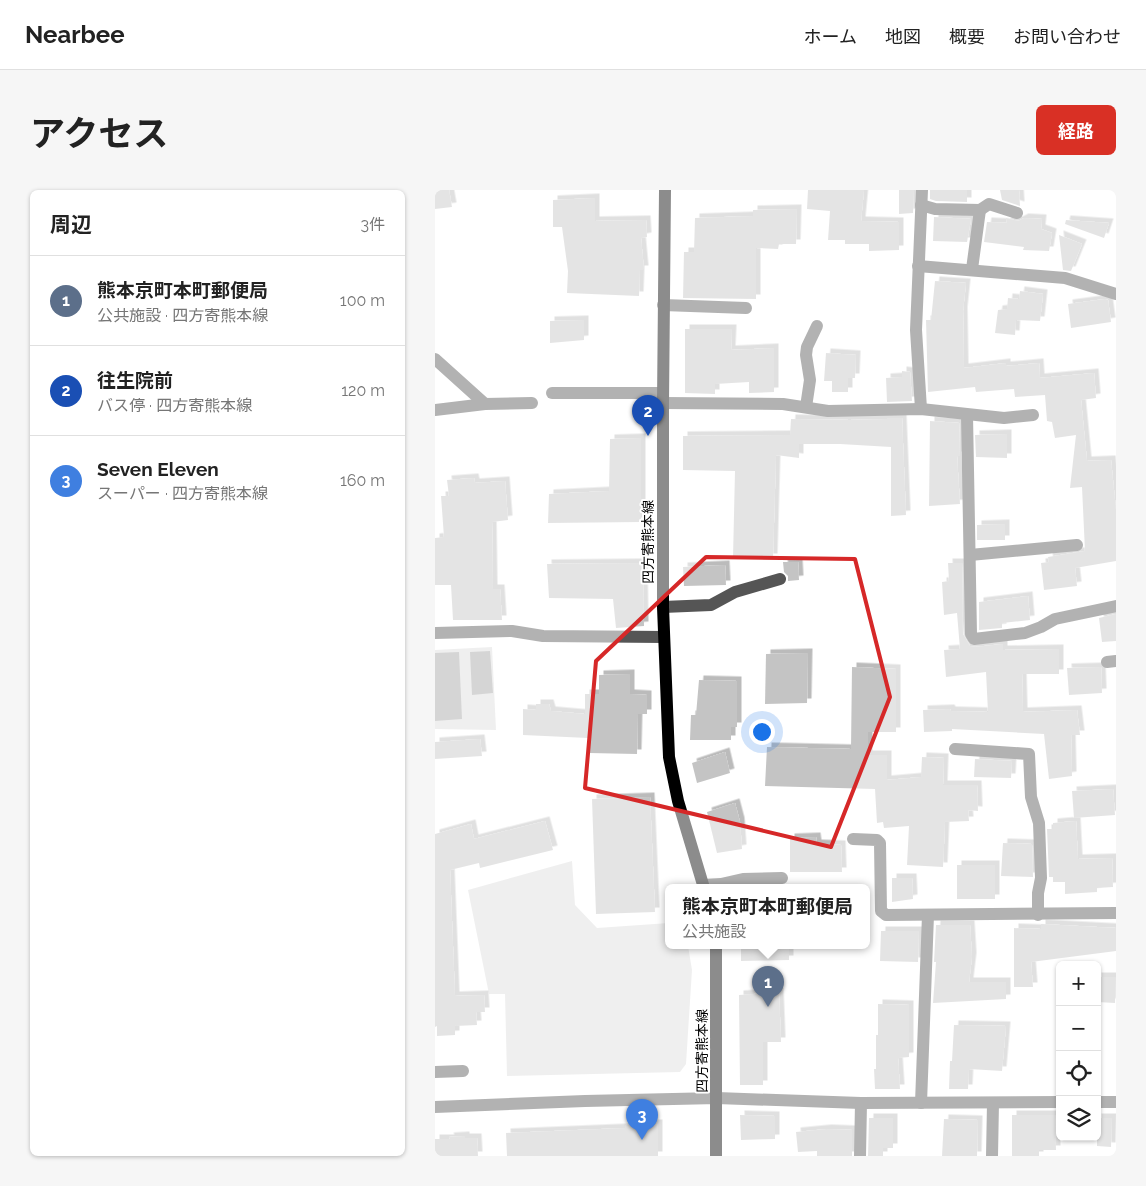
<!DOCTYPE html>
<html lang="ja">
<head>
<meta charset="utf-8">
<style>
  :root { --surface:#fff; --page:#f6f6f6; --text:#222; --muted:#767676; --line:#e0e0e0; --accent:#d93025 }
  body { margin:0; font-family:Raleway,"Noto Sans JP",sans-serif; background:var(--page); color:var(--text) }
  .controls { position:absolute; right:15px; bottom:15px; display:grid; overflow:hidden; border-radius:8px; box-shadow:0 1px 4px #0004 }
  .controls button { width:45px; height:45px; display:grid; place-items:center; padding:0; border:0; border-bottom:1px solid var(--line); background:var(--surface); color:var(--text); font:25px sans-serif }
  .you { position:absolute; left:326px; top:541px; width:18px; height:18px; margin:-12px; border:4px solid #fff; border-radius:50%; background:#1a73e8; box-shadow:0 0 0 8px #1a73e833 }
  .badge { display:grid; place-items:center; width:32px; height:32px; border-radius:50%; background:var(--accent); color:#fff; font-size:16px; font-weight:700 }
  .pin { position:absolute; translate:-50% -41px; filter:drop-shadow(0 1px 2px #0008) }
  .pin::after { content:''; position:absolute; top:26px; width:18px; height:15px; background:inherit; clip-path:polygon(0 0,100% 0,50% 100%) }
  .popup { position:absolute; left:230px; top:694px; width:205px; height:65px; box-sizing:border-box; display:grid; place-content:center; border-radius:8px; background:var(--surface); filter:drop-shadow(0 1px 4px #0005); font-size:16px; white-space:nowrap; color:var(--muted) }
  .popup b { font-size:19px; color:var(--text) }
  .popup::after { content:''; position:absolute; left:50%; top:100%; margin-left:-10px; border:10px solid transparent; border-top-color:var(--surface) }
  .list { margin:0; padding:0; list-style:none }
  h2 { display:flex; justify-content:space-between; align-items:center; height:65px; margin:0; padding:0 20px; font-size:21px }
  h2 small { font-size:16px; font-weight:400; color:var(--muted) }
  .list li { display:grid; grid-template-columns:32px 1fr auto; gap:15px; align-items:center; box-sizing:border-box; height:90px; padding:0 20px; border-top:1px solid var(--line) }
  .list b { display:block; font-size:19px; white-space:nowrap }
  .list p { margin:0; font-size:16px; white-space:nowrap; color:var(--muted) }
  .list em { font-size:16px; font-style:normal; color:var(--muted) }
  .icon { flex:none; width:28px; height:28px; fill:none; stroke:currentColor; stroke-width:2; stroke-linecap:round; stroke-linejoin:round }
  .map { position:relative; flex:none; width:681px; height:966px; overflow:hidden; border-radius:8px }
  header { display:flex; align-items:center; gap:30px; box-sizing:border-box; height:70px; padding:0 25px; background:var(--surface); border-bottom:1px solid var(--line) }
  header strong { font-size:24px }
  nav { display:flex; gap:28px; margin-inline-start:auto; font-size:18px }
  .intro { display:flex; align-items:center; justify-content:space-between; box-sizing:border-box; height:120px; padding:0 30px }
  h1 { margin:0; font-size:35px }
  .button { padding:12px 22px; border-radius:8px; background:var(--accent); color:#fff; font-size:18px; font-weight:700 }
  main { display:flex; gap:30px; padding:0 30px }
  aside { flex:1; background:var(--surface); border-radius:8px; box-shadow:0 1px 4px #0004 }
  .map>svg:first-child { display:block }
</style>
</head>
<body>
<header>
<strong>Nearbee</strong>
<nav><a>ホーム</a><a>地図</a><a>概要</a><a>お問い合わせ</a></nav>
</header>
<div class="intro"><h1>アクセス</h1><a class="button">経路</a></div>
<main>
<aside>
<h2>周辺<small>3件</small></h2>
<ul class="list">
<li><span class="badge" style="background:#5c6f8a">1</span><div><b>熊本京町本町郵便局</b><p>公共施設 · 四方寄熊本線</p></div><em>100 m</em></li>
<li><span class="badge" style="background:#1a4fb4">2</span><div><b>往生院前</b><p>バス停 · 四方寄熊本線</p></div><em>120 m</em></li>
<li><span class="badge" style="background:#3f7fe0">3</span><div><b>Seven Eleven</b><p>スーパー · 四方寄熊本線</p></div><em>160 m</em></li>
</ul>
</aside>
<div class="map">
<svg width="681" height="966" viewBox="0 0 681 966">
  <defs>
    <filter id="shadow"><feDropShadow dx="4.5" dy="-4.5" stdDeviation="0" flood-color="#0004"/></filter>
  </defs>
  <rect width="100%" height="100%" fill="#fff"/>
  <!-- green -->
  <g fill="#dcdcdc">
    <path d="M57 457 61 540 0 539V460Z"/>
    <path d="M137 671 140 715 162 738 234 733V756H253L257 780 251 874 245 882 72 886 70 804H54L33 700Z"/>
  </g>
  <!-- water -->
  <g fill="#a3a3a3">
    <path d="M55 461 58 503 37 505 35 462Z"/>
    <path d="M24 462 27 529 0 531V463Z"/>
  </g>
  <!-- building -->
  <g fill="#c4c4c4" filter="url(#shadow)">
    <path d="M0 0H14L17 17 0 19Z"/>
    <path d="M373 0H429L426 31 464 32V60L434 61V54H410V50H393L395 21 372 19Z"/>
    <path d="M464 0H479L478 23 464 24Z"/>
    <path d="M495 0H532V12L501 11 495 9Z"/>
    <path d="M565 0H584L585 16 567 10Z"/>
    <path d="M160 8V31L211 30 212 47 206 48 209 80H205L204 106 132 103 133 81 127 37H118V10Z"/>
    <path d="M362 19 361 54H344L343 59 321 58V109L248 108 249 62H259L260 28 318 26V20Z"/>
    <path d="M499 27 536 29 532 52 498 51Z"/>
    <path d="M571 28 583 31 589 28 607 29 606 39 617 43 614 61 588 60 589 57 549 52 552 32 572 33Z"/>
    <path d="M631 30 674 33 669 48 630 34Z"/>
    <path d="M624 45 647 54 636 81 628 80Z"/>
    <path d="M500 91 531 93 528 121 529 178 571 173V176L604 173 605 188 659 183 661 208 646 210 652 271 676 270 681 320V371L640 378 642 396 609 400 606 373 614 372 613 367 650 361 647 297 635 298 641 245 620 248 617 232 612 231 610 205 580 207 579 199 541 202 540 197 493 202 491 130H496Z"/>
    <path d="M585 101 608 104 605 131 581 130 580 145 560 143 563 120 572 119 573 108 584 109Z"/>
    <path d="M670 109 673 110 676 132 636 138 633 114Z"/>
    <path d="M149 130V150L115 153V131Z"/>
    <path d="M250 139H297L296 160 339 158V202L314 203V192L280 194V204L250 203Z"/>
    <path d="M391 163 421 165 420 188H413V202H397V191H389Z"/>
    <path d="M467 181 475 182 477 211 452 212 451 188 467 187Z"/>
    <path d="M452 228H467L471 325 456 326V257L405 254H364V268L341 265 338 368H298L300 281 248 280V246L355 245 356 229 415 230 452 229Z"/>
    <path d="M495 231 524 233 525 266H522L525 314 494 316Z"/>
    <path d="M572 244V268L541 267 540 245Z"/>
    <path d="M206 248V332L113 333 114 304 174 301 175 249Z"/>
    <path d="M39 288 40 293 70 291 73 330 57 332 58 399H65L67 430H18L16 395H0V348L9 347 6 306H14L12 290Z"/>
    <path d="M570 334V350H542V335Z"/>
    <path d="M348 372H363L364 390 353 391V386L349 382Z"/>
    <path d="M208 373 209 436 181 438 178 409 114 408 112 374Z"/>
    <path d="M513 373H527L528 444 535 456 540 457 568 454V460L624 459V484H587L588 522 642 520 645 545H636L637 586 614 589 609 544 517 539V541L489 542 488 520 515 519 516 521 553 522 551 482 511 487 509 460 525 459 522 423 509 425 507 392 514 391Z"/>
    <path d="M290 375 291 395 249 396 248 377Z"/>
    <path d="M593 406 595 430 567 433V438L544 440V412Z"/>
    <path d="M681 424V451L667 452 664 428Z"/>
    <path d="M373 463 372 513 330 514 331 464Z"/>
    <path d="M417 477 461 479V542H433V565H452V590L486 587 487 567 509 568 508 595H542L543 621 533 620 534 631 510 632 508 677 472 675 474 636 449 638 448 632 442 633 440 599 330 596 332 557 416 559Z"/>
    <path d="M666 477 667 503 634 505 632 478Z"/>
    <path d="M195 484V504L212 505V524H203L202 564 154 563 153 548 88 545V519L101 520V514H114L116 521 150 524V504H164V485Z"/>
    <path d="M264 490 302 491V537H296V550H255L256 525H261Z"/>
    <path d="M45 549 47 566 0 569V552Z"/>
    <path d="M290 562 295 583 262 593 257 573Z"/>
    <path d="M540 569 577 571 576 588 539 587Z"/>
    <path d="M678 599 680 625 639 628 637 601Z"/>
    <path d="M215 607 220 722 161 724 157 609Z"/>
    <path d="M300 613 305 632 307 659 282 663 272 622Z"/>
    <path d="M110 631 118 660 45 678 44 673 15 680 20 806 49 805 50 822H41L42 835 20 836V845L2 846V836L0 837V644L36 634 39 649Z"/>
    <path d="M641 631 643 669 677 668 678 697 662 698V702L630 704V692H618V687H614L612 639H618V633Z"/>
    <path d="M381 647 382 654 406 655 407 682H355V648Z"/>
    <path d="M568 653 597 654 598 687 566 686Z"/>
    <rect x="522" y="675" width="38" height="34"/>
    <path d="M457 688H477L478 709 457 712Z"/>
    <path d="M606 734 681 738V761L596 772 598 797H579V738L606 739Z"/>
    <path d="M501 735H535L537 767 534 792H571V809L498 813 501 772H499Z"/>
    <path d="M446 741H484L483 772 445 771Z"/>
    <path d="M306 756H354V770L306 771Z"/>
    <path d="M662 787H681L680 813 662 812Z"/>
    <path d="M344 802 346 852H328V895H305L304 805Z"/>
    <path d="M443 814 474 815V867L463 868 465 899H440L439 879H441V845H443Z"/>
    <path d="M519 835 571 836 567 881 534 879 533 899H514L515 871H517Z"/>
    <path d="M305 925 340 926V949L306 950Z"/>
    <path d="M577 925H620L621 960H604V966H577Z"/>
    <path d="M434 928H458V958H448V966H433Z"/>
    <path d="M662 928H677L676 957 662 956Z"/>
    <path d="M509 929 543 930 542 966H507Z"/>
    <path d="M223 934V966H72L71 943 190 938V935Z"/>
    <path d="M392 939 417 940V966H382V961L363 962 361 942Z"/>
    <path d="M30 946V948H42L43 966H0V949H15L14 947Z"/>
  </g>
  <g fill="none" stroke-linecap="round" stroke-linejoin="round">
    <!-- minor -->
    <g stroke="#555" stroke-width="12">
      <path d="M486 15 500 19 545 20 554 14 582 23"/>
      <path d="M483 76 630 88 681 104"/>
      <path d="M537 79 545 20"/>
      <path d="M228 115 311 118"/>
      <path d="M0 169 50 214"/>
      <path d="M117 203H228"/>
      <path d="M228 213 348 214 393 221 486 219 569 228 598 225"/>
      <path d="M371 217 375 190 371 165 372 157 382 136"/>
      <path d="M486 219 481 140 487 0"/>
      <path d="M0 220 50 214 97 213"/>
      <path d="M532 225 536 444 539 449 590 443 606 437 620 429 681 416"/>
      <path d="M535 365 642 355"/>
      <path d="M228 417 276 415 300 402 345 389"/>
      <path d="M0 443 77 441 108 446 229 447"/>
      <path d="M672 472 681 471"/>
      <path d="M520 559 594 564 596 607 604 633 606 688 603 703V725"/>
      <path d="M418 649 442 650 445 653 446 721 451 725 681 723"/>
      <path d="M268 695 286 694 308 689 347 688"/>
      <path d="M0 882 28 881"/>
      <path d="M662 912H681"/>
      <path d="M486 913 493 725"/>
      <path d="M0 917 150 911 282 908 426 913 625 912"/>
      <path d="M425 966 426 913"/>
      <path d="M557 966 558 913"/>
    </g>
    <!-- major -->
    <g stroke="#000" stroke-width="12">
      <path d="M230 0 228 213V417L234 567 243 611 269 698"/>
      <path d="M281 756V966"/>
    </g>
  </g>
  <!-- marked area -->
  <path d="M0 0H681V966H0ZM271 367 420 369 455 507 396 657 150 598 161 471Z" fill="#fff" fill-opacity=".55" fill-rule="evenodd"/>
  <path fill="none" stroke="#d62828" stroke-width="4" stroke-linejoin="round" d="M271 367 420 369 455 507 396 657 150 598 161 471Z"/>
  <g text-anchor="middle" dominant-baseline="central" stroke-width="4" stroke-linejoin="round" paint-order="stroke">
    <!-- street labels -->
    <g font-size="14" fill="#000" stroke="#fff">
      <text transform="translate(213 352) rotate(-90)">四方寄熊本線</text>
      <text transform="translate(267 861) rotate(-90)">四方寄熊本線</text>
    </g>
  </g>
</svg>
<div class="controls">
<button>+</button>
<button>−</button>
<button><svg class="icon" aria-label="locate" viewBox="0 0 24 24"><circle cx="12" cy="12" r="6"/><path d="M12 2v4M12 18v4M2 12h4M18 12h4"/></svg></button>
<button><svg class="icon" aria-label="layers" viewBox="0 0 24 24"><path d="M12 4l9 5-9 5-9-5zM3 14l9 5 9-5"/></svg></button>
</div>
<div class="you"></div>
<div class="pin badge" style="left:333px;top:817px;background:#5c6f8a">1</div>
<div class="popup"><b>熊本京町本町郵便局</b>公共施設</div>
<div class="pin badge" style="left:213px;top:246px;background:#1a4fb4">2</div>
<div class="pin badge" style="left:207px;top:950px;background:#3f7fe0">3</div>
</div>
</main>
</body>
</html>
